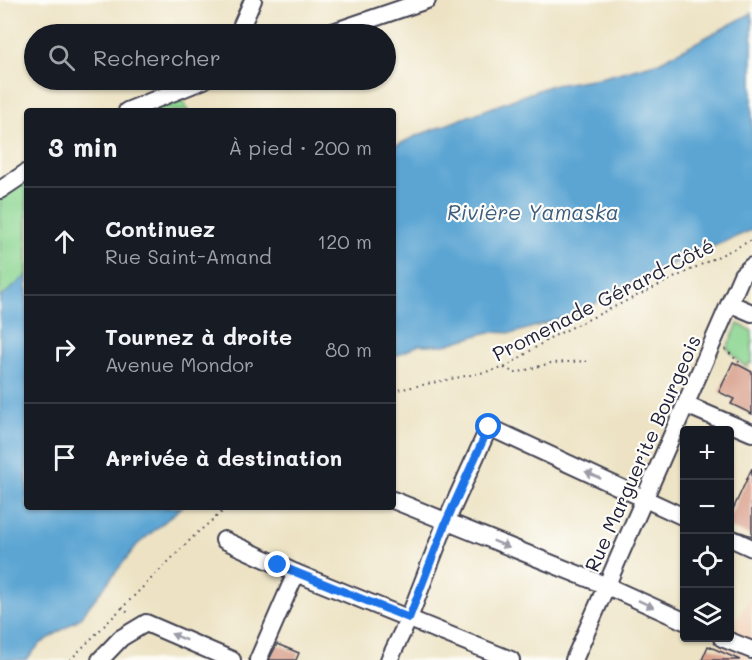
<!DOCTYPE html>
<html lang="fr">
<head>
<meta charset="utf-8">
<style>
  :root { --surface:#171b24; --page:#20242c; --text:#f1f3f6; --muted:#9ea1a6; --line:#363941 }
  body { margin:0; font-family:Mali,sans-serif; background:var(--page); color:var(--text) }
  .controls { position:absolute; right:18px; bottom:18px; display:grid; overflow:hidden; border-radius:6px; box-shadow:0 2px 4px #0004 }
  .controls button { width:54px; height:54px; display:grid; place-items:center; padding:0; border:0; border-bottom:2px solid var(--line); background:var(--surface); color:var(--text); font:30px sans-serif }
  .stop { position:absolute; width:18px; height:18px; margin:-14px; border:4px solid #1a73e8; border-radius:50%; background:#fff }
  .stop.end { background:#1a73e8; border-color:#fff; box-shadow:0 2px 6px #0008 }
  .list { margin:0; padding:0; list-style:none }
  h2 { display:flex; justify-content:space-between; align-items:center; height:78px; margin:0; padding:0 24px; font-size:26px }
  h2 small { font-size:20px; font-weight:400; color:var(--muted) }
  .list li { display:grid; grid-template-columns:39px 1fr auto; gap:18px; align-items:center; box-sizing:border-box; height:108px; padding:0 24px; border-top:2px solid var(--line) }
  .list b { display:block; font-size:22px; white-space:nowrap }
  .list p { margin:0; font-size:20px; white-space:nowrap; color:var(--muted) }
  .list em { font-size:20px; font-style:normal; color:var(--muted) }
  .icon { flex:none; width:33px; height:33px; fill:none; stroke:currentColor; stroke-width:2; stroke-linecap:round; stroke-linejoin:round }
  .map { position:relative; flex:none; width:752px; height:660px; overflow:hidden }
  .search { position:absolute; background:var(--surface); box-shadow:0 2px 4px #0004; left:24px; top:24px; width:372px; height:66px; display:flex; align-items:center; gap:15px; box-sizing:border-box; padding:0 21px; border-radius:33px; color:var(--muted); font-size:22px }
  .panel { position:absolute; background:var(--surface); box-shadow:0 2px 4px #0004; left:24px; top:108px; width:372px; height:402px; border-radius:6px }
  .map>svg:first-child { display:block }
</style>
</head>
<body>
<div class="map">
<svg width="752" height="660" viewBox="0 0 752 660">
  <rect width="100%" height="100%" fill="#fdfcf7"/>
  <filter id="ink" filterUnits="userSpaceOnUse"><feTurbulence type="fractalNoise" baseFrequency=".0167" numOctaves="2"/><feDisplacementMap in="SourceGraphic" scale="12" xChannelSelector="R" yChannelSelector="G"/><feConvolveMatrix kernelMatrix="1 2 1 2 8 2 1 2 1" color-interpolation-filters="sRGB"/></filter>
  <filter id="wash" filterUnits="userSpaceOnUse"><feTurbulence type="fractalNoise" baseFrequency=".008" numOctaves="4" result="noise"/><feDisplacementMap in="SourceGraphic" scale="24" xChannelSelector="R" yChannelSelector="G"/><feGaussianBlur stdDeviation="1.35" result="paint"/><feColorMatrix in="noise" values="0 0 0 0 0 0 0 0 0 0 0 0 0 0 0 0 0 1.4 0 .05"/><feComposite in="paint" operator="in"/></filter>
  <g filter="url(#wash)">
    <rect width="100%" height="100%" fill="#ede3c4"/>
    <!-- built -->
    <path fill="#f2d5be" d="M752 595V660H715L720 647 726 638H730V632Z"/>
    <!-- green -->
    <g fill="#8bd591" stroke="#567c66" stroke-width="1.5">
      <path d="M179 89 188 111H128Z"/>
      <path d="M27 172V276L0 301V190Z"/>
      <path d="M738 324 752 331V363L750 362 747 367 742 364 727 348Z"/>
    </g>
    <!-- water -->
    <g fill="#5ca5d3" stroke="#3f6487" stroke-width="1.5">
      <path d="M752 13V230L641 277 579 313 514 333 489 332 445 345H419L393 357V147L416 136 549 86 604 77 659 62Z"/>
      <path d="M27 275V507H182L137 545 79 619 40 644 26 660H0V298Z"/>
    </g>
    <g id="blocks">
      <!-- building -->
      <g fill="#d89f8b">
        <path d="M733 362 752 372V414L731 404 734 399 719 392Z"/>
        <path d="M752 468V536L729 528V518Z"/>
        <path d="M277 644 299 653 296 660H269Z"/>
        <path d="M708 646 740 660H702Z"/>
      </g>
    </g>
  </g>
  <g filter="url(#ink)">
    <use href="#blocks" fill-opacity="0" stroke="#403f50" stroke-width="1.5"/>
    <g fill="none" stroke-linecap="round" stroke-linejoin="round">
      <defs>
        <g id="minor">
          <path d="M238 34 253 0"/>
          <path d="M327 34 427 0"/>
          <path d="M127 111 204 80"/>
          <path d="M0 190 27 172"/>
          <path d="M731 304 752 313"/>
          <path d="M686 405 752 433"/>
          <path d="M393 500 607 586 684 621"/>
          <path d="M730 538 752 548"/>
          <path d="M224 540 296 573 511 660"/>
          <path d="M722 638 752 650"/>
          <path d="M100 660 121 638 146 623 232 660"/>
          <path d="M258 660 296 573"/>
          <path d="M389 660 409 618 446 522 489 427 684 517"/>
          <path d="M574 660 742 275 752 266"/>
        </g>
      </defs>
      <!-- minor casing -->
      <use href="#minor" stroke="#403f50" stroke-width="20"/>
      <!-- path -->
      <g stroke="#403f50" stroke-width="2" stroke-dasharray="1.5 4.5" stroke-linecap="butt">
        <path d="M725 349 740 363"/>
        <path d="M504 368 516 373 551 363 587 361"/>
        <path d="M393 391 504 368 550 338 752 240"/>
        <path d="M122 607 130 615"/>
        <path d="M70 660 196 534 228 507"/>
      </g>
      <!-- minor -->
      <use href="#minor" stroke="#fff" stroke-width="16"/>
    </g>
    <!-- one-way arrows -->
    <defs><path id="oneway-solid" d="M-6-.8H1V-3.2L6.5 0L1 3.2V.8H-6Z" transform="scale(1.5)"/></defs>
    <g fill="#9c9ca7">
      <use href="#oneway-solid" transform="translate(593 475) rotate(-155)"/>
      <use href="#oneway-solid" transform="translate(501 544) rotate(22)"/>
      <use href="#oneway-solid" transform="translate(646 604) rotate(25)"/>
      <use href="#oneway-solid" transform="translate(179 637) rotate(-157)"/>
    </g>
  </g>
  <g fill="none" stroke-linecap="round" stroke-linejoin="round" filter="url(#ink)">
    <!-- route -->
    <path stroke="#1a73e8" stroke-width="8" d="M278 565 409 618 446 522 489 427"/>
  </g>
  <g text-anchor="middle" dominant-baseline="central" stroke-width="4.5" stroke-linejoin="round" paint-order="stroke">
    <!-- street labels -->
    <g font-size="20" fill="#22223b" stroke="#fdfcf7">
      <text transform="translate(603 299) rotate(-27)">Promenade Gérard-Côté</text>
      <text transform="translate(642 453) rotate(-66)">Rue Marguerite Bourgeois</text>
    </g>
    <!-- water labels -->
    <g font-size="21" font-style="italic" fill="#3c5d7f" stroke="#fdfcf7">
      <text x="533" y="211">Rivière Yamaska</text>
    </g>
  </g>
</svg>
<div class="controls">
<button>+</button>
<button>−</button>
<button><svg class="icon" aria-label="locate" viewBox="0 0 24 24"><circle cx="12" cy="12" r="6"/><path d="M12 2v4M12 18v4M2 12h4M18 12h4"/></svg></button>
<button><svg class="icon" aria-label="layers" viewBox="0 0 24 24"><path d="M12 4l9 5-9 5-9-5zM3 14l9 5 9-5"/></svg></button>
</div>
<div class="stop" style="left:489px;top:427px"></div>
<div class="stop end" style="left:278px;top:565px"></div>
<div class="search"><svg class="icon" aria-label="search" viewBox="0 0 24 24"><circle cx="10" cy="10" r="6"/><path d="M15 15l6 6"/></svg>Rechercher</div>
<section class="panel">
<h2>3 min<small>À pied · 200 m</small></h2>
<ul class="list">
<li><svg class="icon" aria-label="ahead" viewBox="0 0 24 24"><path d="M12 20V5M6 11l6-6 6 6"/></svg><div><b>Continuez</b><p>Rue Saint-Amand</p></div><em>120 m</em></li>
<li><svg class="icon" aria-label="right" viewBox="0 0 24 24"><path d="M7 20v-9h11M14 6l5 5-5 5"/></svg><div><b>Tournez à droite</b><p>Avenue Mondor</p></div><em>80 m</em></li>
<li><svg class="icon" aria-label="arrive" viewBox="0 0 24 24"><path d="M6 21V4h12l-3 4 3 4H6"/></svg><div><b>Arrivée à destination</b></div></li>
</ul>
</section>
</div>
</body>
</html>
